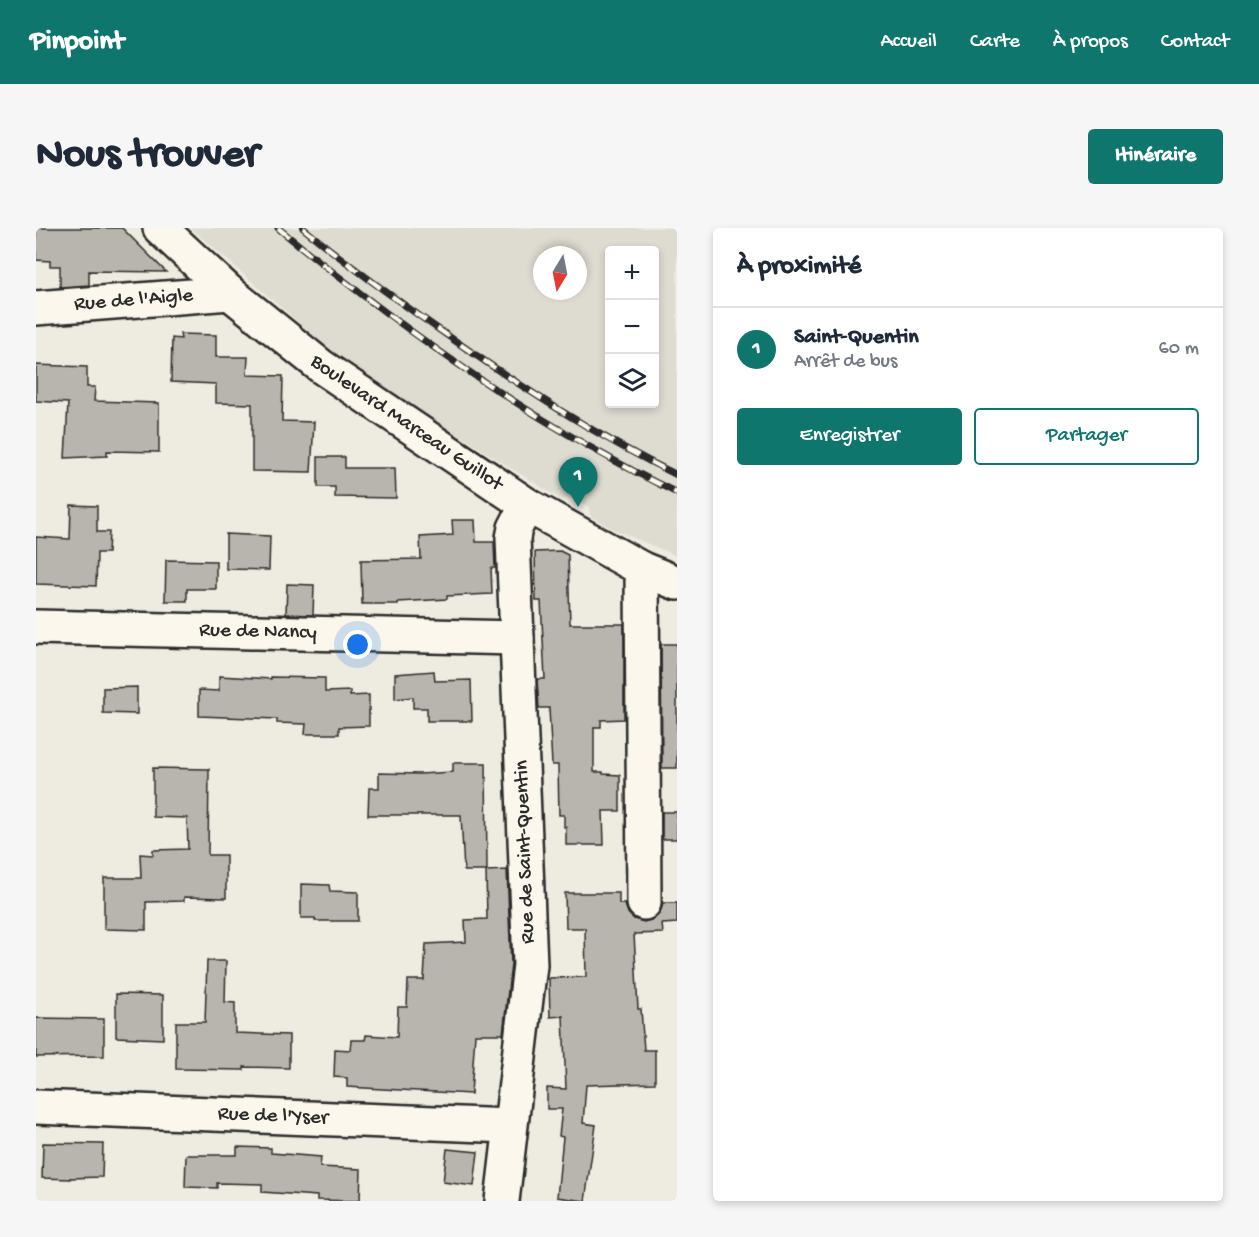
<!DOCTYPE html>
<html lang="fr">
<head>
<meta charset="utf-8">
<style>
  :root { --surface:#fff; --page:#f6f6f7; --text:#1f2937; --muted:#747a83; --line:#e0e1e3; --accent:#0f766e }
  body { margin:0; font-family:"Gochi Hand",sans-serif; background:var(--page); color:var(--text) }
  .controls { position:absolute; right:18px; top:18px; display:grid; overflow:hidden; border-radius:6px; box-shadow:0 3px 9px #0003 }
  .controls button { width:54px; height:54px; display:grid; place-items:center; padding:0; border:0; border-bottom:2px solid var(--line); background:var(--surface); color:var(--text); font:30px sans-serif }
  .compass { position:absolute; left:497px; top:18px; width:54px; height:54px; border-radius:50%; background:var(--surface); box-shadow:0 3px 9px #0003; rotate:190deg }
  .you { position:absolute; left:322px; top:417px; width:21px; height:21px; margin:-15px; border:4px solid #fff; border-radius:50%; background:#1a73e8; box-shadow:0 0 0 9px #1a73e833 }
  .badge { display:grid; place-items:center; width:39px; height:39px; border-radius:50%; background:var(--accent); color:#fff; font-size:20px; font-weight:700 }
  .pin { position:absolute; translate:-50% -50px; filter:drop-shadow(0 2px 3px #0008) }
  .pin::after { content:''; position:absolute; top:32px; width:21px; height:18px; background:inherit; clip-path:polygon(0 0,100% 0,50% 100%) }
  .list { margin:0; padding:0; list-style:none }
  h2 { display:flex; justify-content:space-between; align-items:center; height:78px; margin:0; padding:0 24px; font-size:26px }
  h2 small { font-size:20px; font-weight:400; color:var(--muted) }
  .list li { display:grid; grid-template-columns:39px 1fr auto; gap:18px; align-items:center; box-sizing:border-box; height:84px; padding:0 24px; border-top:2px solid var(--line) }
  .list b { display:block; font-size:22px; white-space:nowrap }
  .list p { margin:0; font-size:20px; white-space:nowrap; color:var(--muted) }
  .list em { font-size:20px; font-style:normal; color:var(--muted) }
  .actions { display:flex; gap:12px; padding:18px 24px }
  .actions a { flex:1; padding:14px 0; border:2px solid var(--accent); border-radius:6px; text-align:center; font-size:21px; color:var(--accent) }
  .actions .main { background:var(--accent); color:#fff }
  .icon { flex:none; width:33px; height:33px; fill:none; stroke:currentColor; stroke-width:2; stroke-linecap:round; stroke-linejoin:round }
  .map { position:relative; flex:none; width:641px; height:973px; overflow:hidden; border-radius:6px }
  header { display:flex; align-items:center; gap:36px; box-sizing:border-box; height:84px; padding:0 30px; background:var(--accent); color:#fff }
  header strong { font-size:28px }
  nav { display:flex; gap:33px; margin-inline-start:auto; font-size:21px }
  .intro { display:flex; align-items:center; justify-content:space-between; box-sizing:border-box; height:144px; padding:0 36px }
  h1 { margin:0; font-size:42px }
  .button { padding:15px 27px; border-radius:6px; background:var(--accent); color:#fff; font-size:21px; font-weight:700 }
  main { display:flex; gap:36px; padding:0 36px }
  aside { flex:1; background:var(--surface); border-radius:6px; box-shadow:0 3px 9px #0003 }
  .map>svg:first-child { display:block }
</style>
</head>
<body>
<header>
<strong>Pinpoint</strong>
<nav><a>Accueil</a><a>Carte</a><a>À propos</a><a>Contact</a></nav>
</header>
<div class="intro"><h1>Nous trouver</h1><a class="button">Itinéraire</a></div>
<main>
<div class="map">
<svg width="641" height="973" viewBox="0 0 641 973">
  <rect width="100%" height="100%" fill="#eeebe0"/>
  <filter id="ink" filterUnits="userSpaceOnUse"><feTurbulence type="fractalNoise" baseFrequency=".0167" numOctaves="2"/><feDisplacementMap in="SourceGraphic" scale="12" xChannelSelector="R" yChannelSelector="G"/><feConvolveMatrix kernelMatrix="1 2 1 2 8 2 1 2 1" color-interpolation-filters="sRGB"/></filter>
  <g filter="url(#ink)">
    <!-- built -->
    <path fill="#dedbd1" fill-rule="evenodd" d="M155 0H641V328L579 302 554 288 553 279 535 269 526 272 311 137ZM574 22H618V176H574ZM506 27H542V63H506Z"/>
    <!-- building -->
    <g fill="#b8b5ae" stroke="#2b2b2b" stroke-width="1.5">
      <path d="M0 0H86L130 44 53 43V57L24 59V38H14V33L0 32Z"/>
      <path d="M144 106 180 107V129H212L211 147 247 148 246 193 278 194 275 244 216 243V176L180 175V156L135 154 136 110 145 111Z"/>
      <path d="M0 137 51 139V159H59L58 173 123 175V224L71 223V228L29 230 32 175 0 173Z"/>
      <path d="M282 229H309V240H359L360 270 299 269V259H282Z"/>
      <path d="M35 277 61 278V304H73L72 325H61L60 358 0 356V309L34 311Z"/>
      <path d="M416 292H439L440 314H458L459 340H455L456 366 411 368V371L362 374V376H326L325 332 385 331 384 309 417 307Z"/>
      <path d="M190 306 234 308 233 342 190 341Z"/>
      <path d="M524 323 532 327 534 396H588V491L565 492V499H558V544H567V546L584 547V583H567L568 617H530V599H528V587H523L522 537H516L513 480H503L501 451H509L505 373H500L499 324Z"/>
      <path d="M130 332 180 333V361H151V373H129Z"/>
      <path d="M251 356 278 357 277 387 250 386Z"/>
      <path d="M625 416H641V540H626Z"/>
      <path d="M398 443 399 453 435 452 436 493H391V480H377V469L359 471V446Z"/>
      <path d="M183 448 235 451V449L289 450V464L314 463V468L333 467V498L303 499V506H269L270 496 241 495V491L163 488V462L183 463Z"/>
      <path d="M101 459V486L67 485V460Z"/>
      <path d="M417 535H450L451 643 471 642 475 736 467 806H439L435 866 311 859V850L298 849 299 821 314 822 315 812H329L330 807 361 809 362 779H371L372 752H388L390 716 430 714 429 692 451 691 450 643H428L425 587H332L333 560H343V545L384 546 417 544Z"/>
      <path d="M117 540 173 541 172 627H190V670L148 669V673L110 674V702L68 701V650H105L104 626 117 627V622L152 621 151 590 117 589Z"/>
      <rect x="626" y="584" width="15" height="27"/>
      <path d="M265 656 293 657 294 663 322 664V693H279V690H265Z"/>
      <path d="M529 665H583V676H589L592 685 598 691 608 694 618 691 624 685 627 675H641V695L626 696 627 705 598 706 602 781H605L608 822H619V855L550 857 547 895 560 897 549 973 521 969 527 909 523 908 526 881H511V860L530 861 527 788 514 789 513 750 550 749 549 700H530Z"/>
      <path d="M171 733H190L189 774 199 775V805L253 807V840L208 839V842L140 841V794H169Z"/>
      <path d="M80 766 127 767V811L80 809Z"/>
      <path d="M0 790 68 791V828L0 829Z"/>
      <path d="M7 915 67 916 66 949 34 950V951L6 950Z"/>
      <path d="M201 919 235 920V925L285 929 284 939 325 941 324 973 281 972V968L226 964V956L181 955V960L149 959 150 927H201Z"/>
      <path d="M411 921 442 924 438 958 407 954Z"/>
    </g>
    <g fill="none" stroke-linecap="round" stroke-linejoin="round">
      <defs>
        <g id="minor">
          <path id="s1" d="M0 80 194 65"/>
          <path d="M606 341 608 675"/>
          <path id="s2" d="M0 399 481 410"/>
          <path id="s3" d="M0 879 474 898"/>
          <path d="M466 973 494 737 477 310 479 300 491 277"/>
        </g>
        <g id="major">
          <path id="s4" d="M124 0 194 65 286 139 491 277 606 341 641 355"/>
        </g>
      </defs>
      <!-- minor casing -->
      <use href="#minor" stroke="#2b2b2b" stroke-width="38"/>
      <!-- major casing -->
      <use href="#major" stroke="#2b2b2b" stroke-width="38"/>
      <!-- minor -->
      <use href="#minor" stroke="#fbf7ec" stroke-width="33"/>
      <!-- major -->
      <use href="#major" stroke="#fbf7ec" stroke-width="33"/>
      <defs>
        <g id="rail">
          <path d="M242 0C365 101 497 195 641 265"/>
          <path d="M267 0C316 40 366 76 418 112 490 162 562 209 641 247"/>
        </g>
      </defs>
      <!-- rail casing -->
      <use href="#rail" stroke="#2b2b2b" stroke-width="7"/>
      <!-- rail -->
      <use href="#rail" stroke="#fbf7ec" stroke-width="4.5" stroke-dasharray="14" stroke-linecap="butt"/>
    </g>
  </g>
  <g text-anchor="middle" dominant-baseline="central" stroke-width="4.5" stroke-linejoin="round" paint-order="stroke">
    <!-- street labels -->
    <g font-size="21" fill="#2b2b2b" stroke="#fbf7ec">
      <text stroke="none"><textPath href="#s1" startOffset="98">Rue de l'Aigle</textPath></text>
      <text stroke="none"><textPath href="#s4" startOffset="315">Boulevard Marceau Guillot</textPath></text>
      <text stroke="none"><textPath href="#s2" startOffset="222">Rue de Nancy</textPath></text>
      <text transform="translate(490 624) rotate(-92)">Rue de Saint-Quentin</text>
      <text stroke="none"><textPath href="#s3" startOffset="237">Rue de l'Yser</textPath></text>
    </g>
  </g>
</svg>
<div class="controls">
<button>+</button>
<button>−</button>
<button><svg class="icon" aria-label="layers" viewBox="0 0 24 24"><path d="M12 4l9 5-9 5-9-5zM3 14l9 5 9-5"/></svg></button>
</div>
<svg class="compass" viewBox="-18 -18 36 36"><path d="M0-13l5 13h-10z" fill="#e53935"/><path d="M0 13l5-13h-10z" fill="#747a83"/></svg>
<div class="you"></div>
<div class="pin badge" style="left:542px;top:279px">1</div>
</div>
<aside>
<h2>À proximité<small></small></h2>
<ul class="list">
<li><span class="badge">1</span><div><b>Saint-Quentin</b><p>Arrêt de bus</p></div><em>60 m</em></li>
</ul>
<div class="actions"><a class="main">Enregistrer</a><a>Partager</a></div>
</aside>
</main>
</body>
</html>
